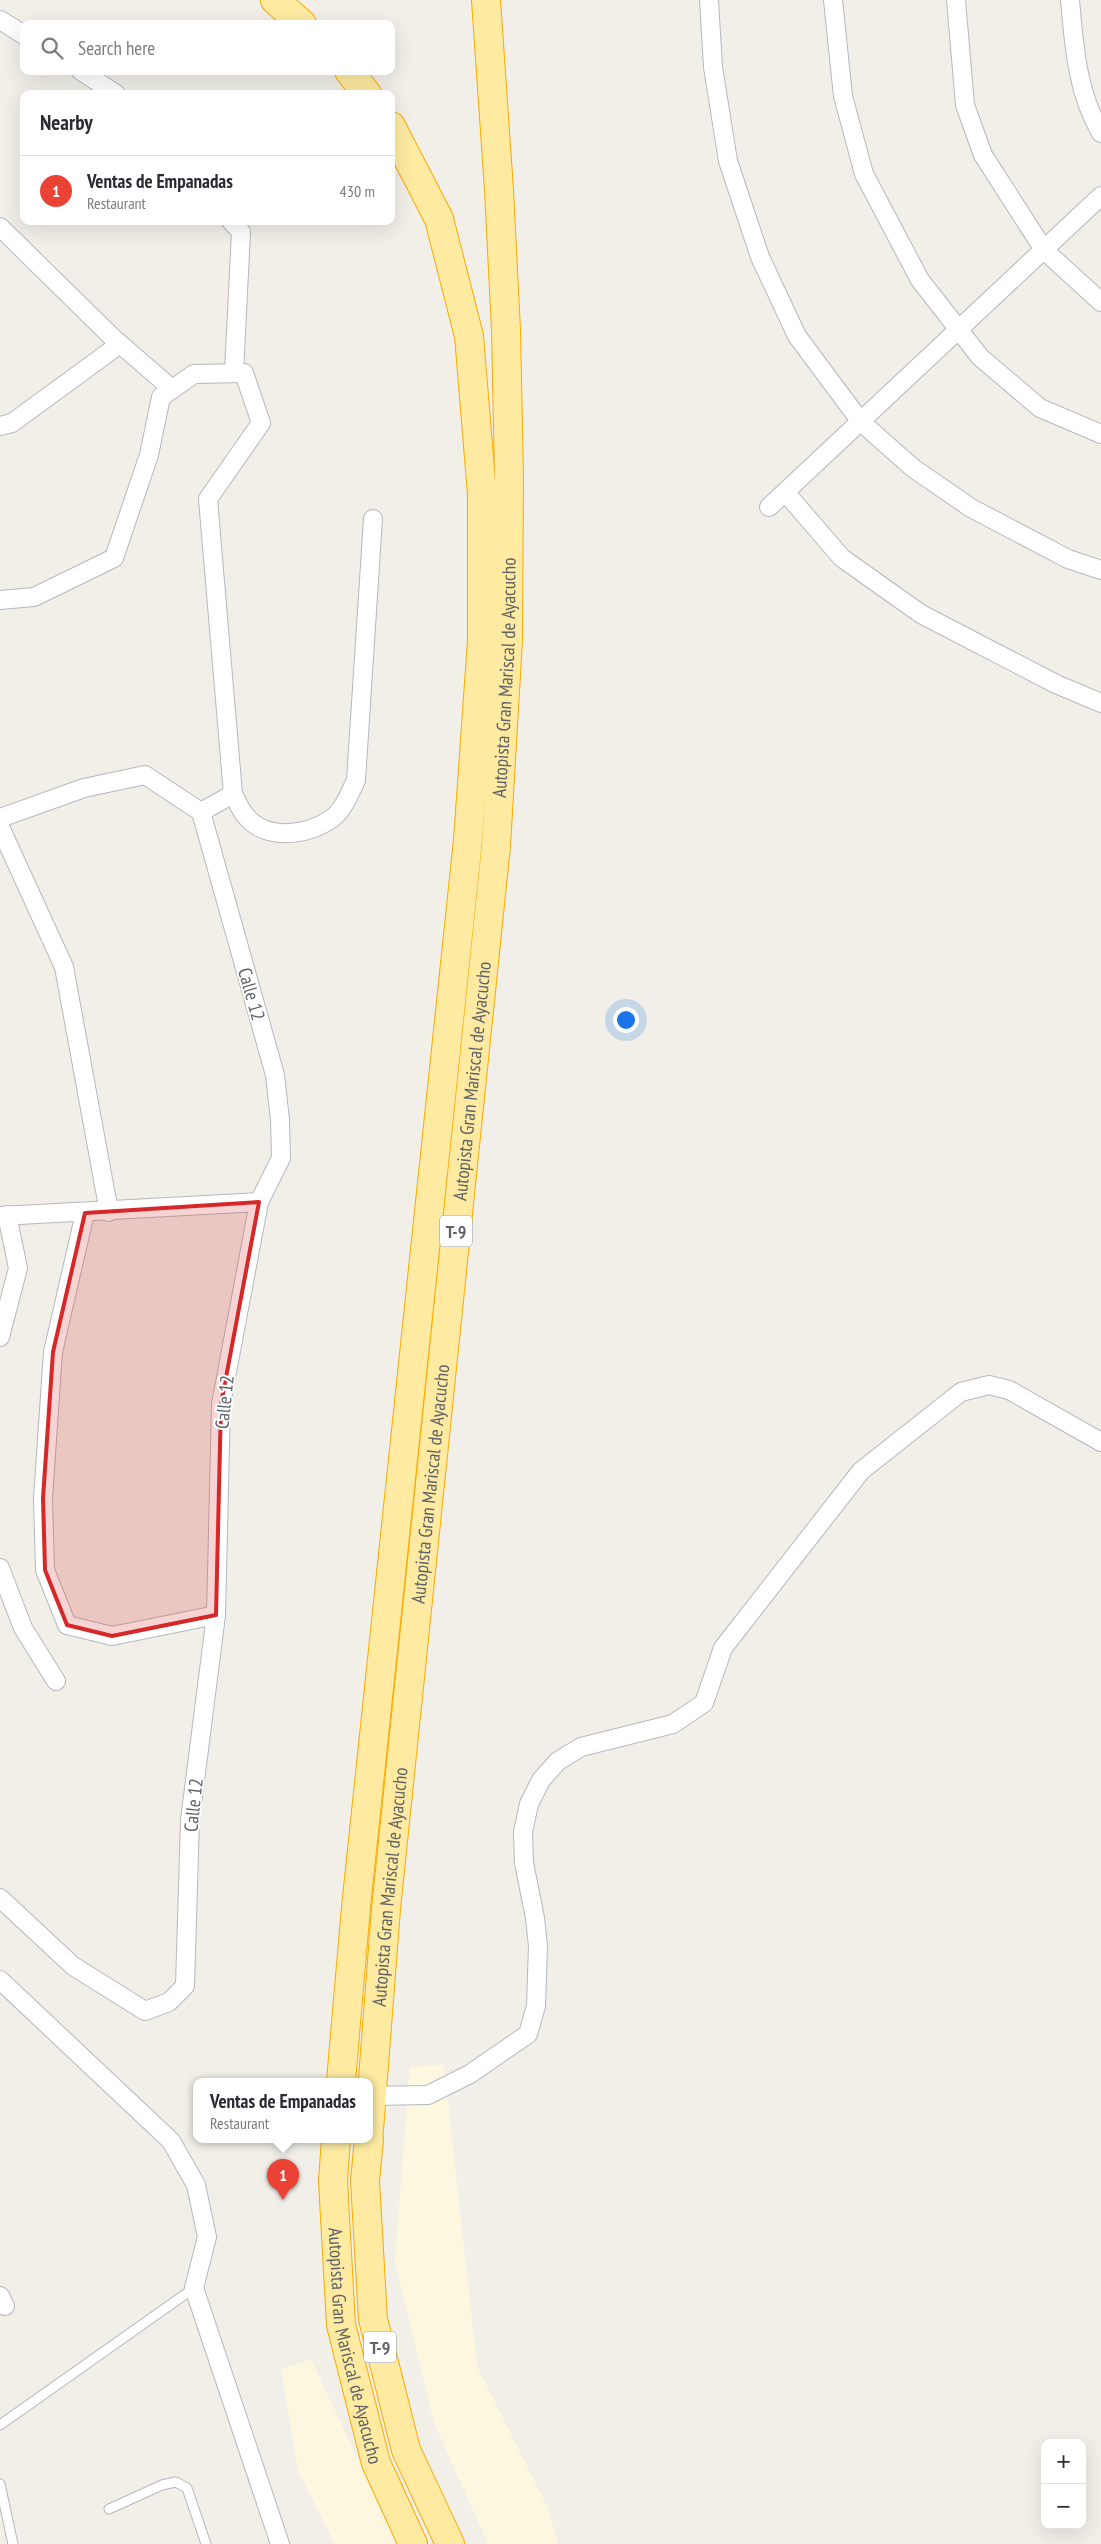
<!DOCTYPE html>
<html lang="en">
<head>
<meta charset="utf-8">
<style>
  :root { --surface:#fff; --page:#f2f2f3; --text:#2b2b33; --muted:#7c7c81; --line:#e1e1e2; --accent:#ea4335 }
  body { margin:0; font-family:"PT Sans Narrow",sans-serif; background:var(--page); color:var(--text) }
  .controls { position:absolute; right:15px; bottom:15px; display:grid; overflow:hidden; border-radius:10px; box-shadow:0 5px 20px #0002 }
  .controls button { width:45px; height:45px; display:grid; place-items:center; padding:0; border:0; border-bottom:1px solid var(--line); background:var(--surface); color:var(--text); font:25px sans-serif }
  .you { position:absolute; left:625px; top:1019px; width:18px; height:18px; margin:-12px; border:4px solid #fff; border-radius:50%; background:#1a73e8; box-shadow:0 0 0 8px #1a73e833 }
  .badge { display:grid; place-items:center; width:32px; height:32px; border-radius:50%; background:var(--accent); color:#fff; font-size:16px; font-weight:700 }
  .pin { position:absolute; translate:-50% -41px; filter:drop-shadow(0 1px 2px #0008) }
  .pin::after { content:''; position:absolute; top:26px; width:18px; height:15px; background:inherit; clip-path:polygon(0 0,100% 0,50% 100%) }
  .popup { position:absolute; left:193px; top:2078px; width:180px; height:65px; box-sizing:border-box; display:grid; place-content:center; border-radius:10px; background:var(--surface); filter:drop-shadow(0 1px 4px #0005); font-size:16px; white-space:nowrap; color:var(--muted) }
  .popup b { font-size:19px; color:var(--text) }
  .popup::after { content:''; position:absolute; left:50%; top:100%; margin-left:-10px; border:10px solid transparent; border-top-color:var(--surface) }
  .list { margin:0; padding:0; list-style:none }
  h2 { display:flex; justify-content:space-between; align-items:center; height:65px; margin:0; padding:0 20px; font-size:21px }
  h2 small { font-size:16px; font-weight:400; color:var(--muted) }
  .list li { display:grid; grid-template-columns:32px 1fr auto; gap:15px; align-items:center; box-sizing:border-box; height:70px; padding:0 20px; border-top:1px solid var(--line) }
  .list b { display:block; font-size:19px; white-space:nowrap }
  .list p { margin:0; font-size:16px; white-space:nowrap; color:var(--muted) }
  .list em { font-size:16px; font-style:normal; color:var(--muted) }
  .icon { flex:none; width:28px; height:28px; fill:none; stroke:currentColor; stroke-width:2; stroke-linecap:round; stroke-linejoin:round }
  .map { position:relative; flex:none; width:1101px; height:2544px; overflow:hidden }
  .search { position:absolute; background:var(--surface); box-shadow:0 5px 20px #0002; left:20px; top:20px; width:375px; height:55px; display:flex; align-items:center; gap:12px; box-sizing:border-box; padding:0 18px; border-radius:10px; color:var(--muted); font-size:19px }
  .panel { position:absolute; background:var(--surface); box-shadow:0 5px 20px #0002; left:20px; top:90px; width:375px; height:135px; border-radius:10px }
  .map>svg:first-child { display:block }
</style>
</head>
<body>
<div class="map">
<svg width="1101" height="2544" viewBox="0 0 1101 2544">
  <rect width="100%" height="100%" fill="#f1efe8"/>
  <!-- commercial -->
  <g fill="#fef7e0">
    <path d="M444 2065 477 2367 548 2509 558 2544H488L434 2423 395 2261 410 2067Z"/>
    <path d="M311 2359 397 2544H335L298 2470 281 2369Z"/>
  </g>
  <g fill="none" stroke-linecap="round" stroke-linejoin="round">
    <defs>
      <g id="service">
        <path d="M0 2425 194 2288"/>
        <path d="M0 2484 13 2544"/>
        <path d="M109 2509 162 2485 176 2482 187 2488 206 2544"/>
      </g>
      <g id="minor">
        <path d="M709 0 713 67 728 161 760 257 797 336 861 422 913 468 971 508 1068 559 1101 570"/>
        <path d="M833 0 843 96 864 174 920 280 980 357 1040 408 1101 434"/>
        <path d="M956 0 965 105 983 155 1044 250 1101 302"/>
        <path d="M1070 0C1074 45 1077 93 1101 133"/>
        <path d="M0 20 24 35"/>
        <path d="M81 71 116 94"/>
        <path d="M231 221 241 232 234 373"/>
        <path d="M0 227 112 337 172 389"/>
        <path d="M0 426 12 423 120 344"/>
        <path d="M785 492 842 558 921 614 1056 684 1101 703"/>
        <path d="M769 507 1101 196"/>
        <path d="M0 600 34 597 114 558 149 455 161 397 194 374 244 373 261 423 208 499 233 794 201 812"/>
        <path d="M233 794C237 801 240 809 245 815 265 841 306 836 331 819 343 811 350 793 356 780L373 519"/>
        <path d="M0 818 84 788 145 775 201 812"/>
        <path d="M0 827 64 967 109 1212"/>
        <path d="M85 1213 53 1352 43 1498 45 1570 67 1625 112 1636 216 1615"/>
        <path d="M0 1216 259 1202"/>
        <path d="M0 1337 18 1268 7 1215"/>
        <path d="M0 1568 23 1628 56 1681"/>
        <path d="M0 1898 73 1966 145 2011 169 2002 185 1986 190 1820 216 1615 221 1404 259 1202 281 1158 280 1120 275 1075 201 812"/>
        <path d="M0 1980 171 2141 196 2185 207 2237 194 2288 280 2544"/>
        <path d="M372 2096 428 2095 470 2074 528 2034 536 2006 538 1946 535 1918 524 1863 523 1832 529 1804 541 1780 558 1761 581 1747 673 1724 704 1703 723 1648 861 1471 961 1392 989 1385 1009 1390 1101 1442"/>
        <path d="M0 2296 5 2306"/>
      </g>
      <g id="trunk">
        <path d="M275 0 302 24"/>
        <path d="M349 71 367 94"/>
        <path d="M341 2081 356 1907 468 840 482 640V494L469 336 439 219 391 126"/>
        <path id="s1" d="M369 2130 386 1909 496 846 508 640 509 476 506 330 499 190 486 0"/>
        <path id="s2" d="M336 2139 333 2181 341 2325 376 2463 413 2544"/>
        <path d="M369 2139 365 2181 373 2319 406 2450 450 2544"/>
      </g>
    </defs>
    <!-- service casing -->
    <use href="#service" stroke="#b5b8bc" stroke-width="11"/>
    <!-- minor casing -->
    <use href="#minor" stroke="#b5b8bc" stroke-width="20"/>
    <!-- trunk casing -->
    <use href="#trunk" stroke="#f9ab00" stroke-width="30"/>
    <!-- service -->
    <use href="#service" stroke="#fff" stroke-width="9"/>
    <!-- minor -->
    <use href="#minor" stroke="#fff" stroke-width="18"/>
    <!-- trunk -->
    <use href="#trunk" stroke="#feeaa1" stroke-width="28"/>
  </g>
  <!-- marked area -->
  <path fill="#d62828" fill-opacity="0.2" stroke="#d62828" stroke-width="4" stroke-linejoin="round" d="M259 1202 221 1404 216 1615 112 1636 67 1625 45 1570 43 1498 53 1352 85 1213Z"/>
  <g text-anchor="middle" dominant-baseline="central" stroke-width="4" stroke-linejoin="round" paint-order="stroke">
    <!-- shield labels -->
    <g fill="#fff" stroke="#8f9295" stroke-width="1">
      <rect x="440" y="1215.5" width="32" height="31" rx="4"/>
      <rect x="364" y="2331.5" width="32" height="31" rx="4"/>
    </g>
    <g font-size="18" font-weight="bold" fill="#5f6368">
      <text x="456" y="1231">T-9</text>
      <text x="380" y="2347">T-9</text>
    </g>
    <!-- street labels -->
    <g font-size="19" fill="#5f6368" stroke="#fff">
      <text stroke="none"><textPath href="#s1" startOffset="1459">Autopista Gran Mariscal de Ayacucho</textPath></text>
      <text transform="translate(252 994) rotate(74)">Calle 12</text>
      <text stroke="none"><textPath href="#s1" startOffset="1054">Autopista Gran Mariscal de Ayacucho</textPath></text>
      <text transform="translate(224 1402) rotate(-84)">Calle 12</text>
      <text stroke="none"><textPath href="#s1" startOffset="649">Autopista Gran Mariscal de Ayacucho</textPath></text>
      <text transform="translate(193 1805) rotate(-84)">Calle 12</text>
      <text stroke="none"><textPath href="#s1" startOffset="244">Autopista Gran Mariscal de Ayacucho</textPath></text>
      <text stroke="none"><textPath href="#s2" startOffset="209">Autopista Gran Mariscal de Ayacucho</textPath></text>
    </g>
  </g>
</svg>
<div class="controls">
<button>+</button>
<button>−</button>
</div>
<div class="you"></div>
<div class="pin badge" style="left:283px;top:2200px">1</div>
<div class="popup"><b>Ventas de Empanadas</b>Restaurant</div>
<div class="search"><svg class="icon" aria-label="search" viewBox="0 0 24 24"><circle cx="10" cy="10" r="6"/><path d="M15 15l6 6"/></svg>Search here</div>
<section class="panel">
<h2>Nearby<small></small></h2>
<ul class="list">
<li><span class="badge">1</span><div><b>Ventas de Empanadas</b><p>Restaurant</p></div><em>430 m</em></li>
</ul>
</section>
</div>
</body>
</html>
